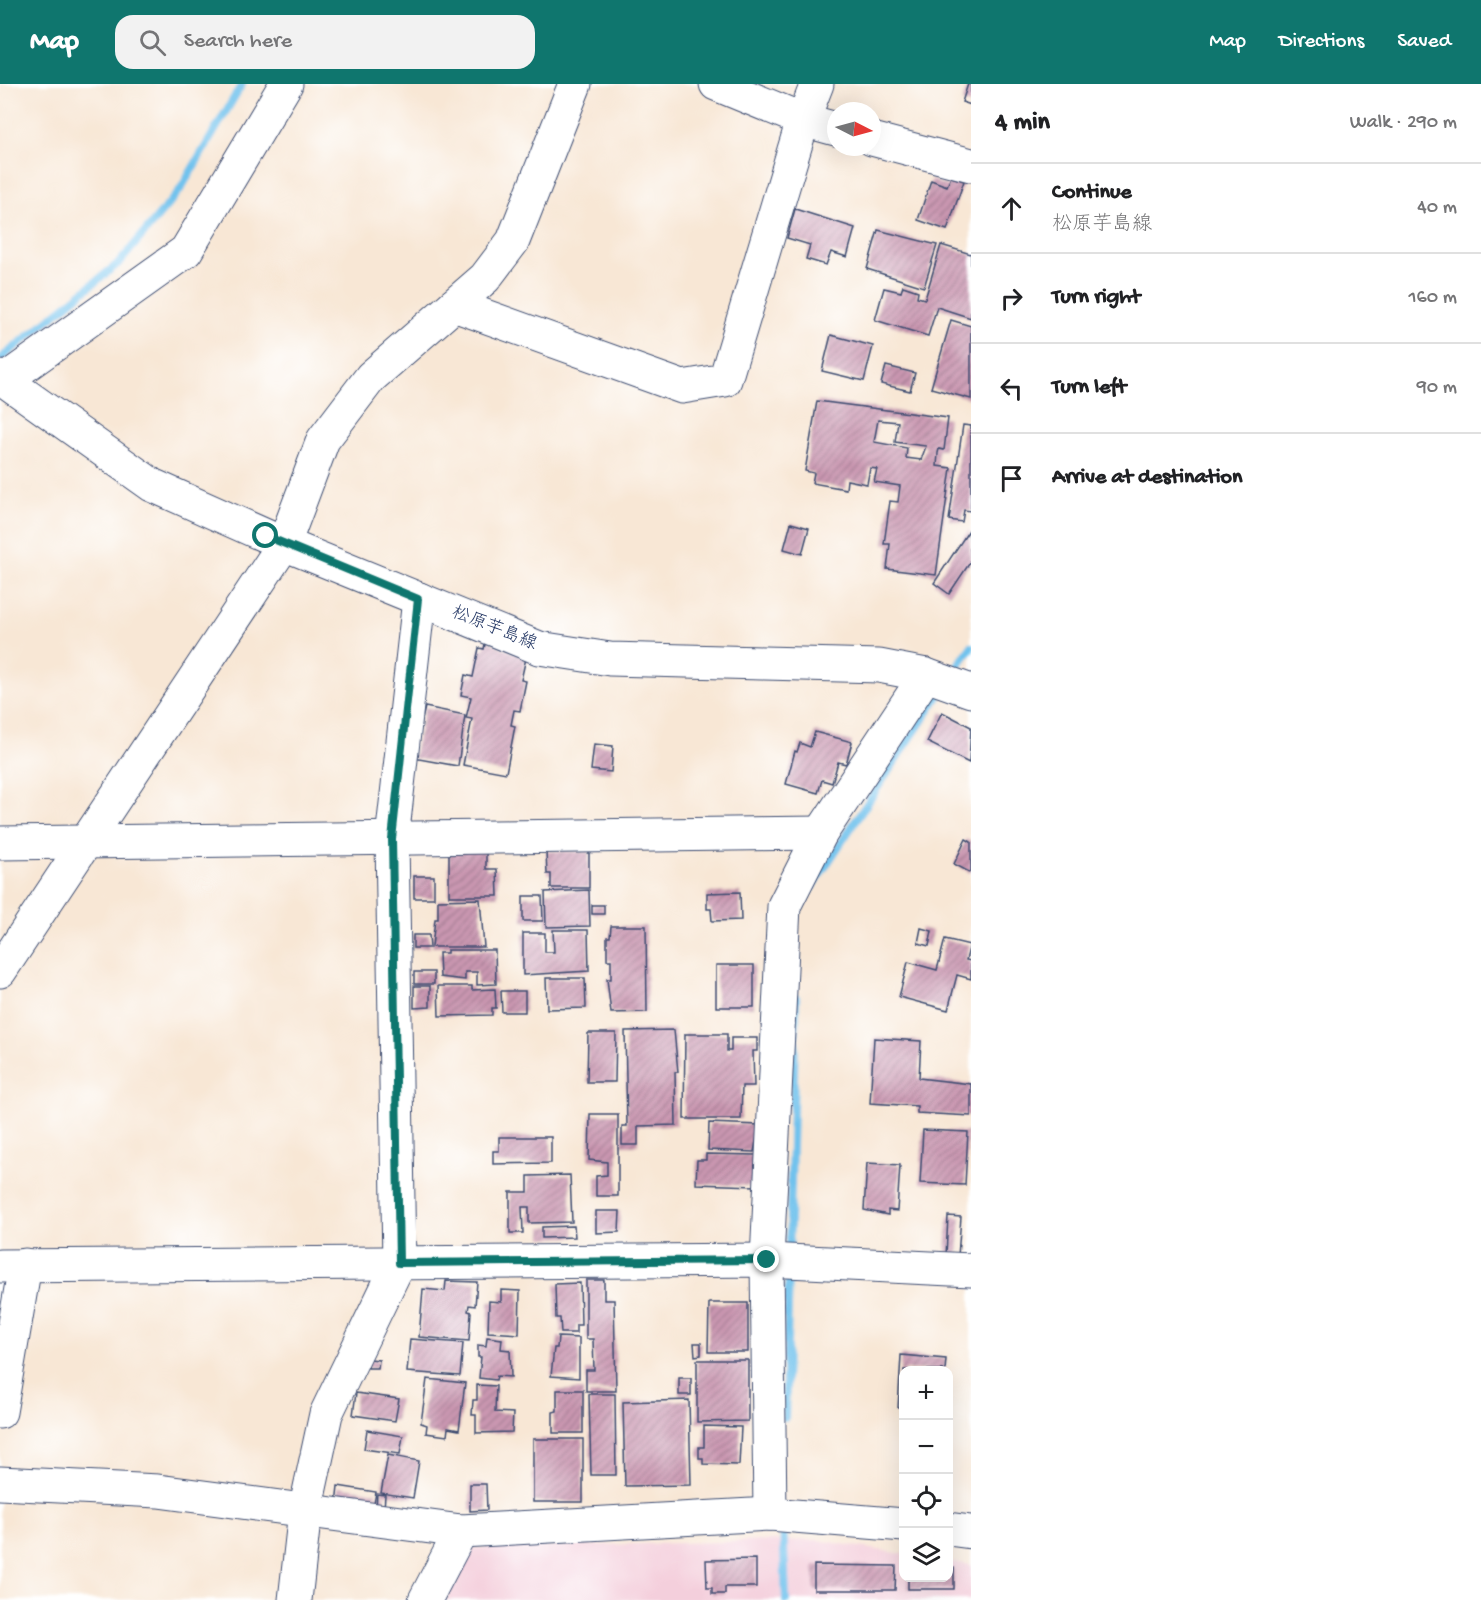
<!DOCTYPE html>
<html lang="en">
<head>
<meta charset="utf-8">
<style>
  :root { --surface:#fff; --page:#f2f2f2; --text:#202124; --muted:#757577; --line:#e0e0e0; --accent:#0f766e }
  body { margin:0; font-family:"Gochi Hand","Klee One",sans-serif; background:var(--page); color:var(--text) }
  .controls { position:absolute; right:18px; bottom:18px; display:grid; overflow:hidden; border-radius:12px; box-shadow:0 6px 24px #0002 }
  .controls button { width:54px; height:54px; display:grid; place-items:center; padding:0; border:0; border-bottom:2px solid var(--line); background:var(--surface); color:var(--text); font:30px sans-serif }
  .compass { position:absolute; left:827px; top:18px; width:54px; height:54px; border-radius:50%; background:var(--surface); box-shadow:0 6px 24px #0002; rotate:96deg }
  .stop { position:absolute; width:18px; height:18px; margin:-14px; border:4px solid #0f766e; border-radius:50%; background:#fff }
  .stop.end { background:#0f766e; border-color:#fff; box-shadow:0 2px 6px #0008 }
  .list { margin:0; padding:0; list-style:none }
  h2 { display:flex; justify-content:space-between; align-items:center; height:78px; margin:0; padding:0 24px; font-size:26px }
  h2 small { font-size:20px; font-weight:400; color:var(--muted) }
  .list li { display:grid; grid-template-columns:39px 1fr auto; gap:18px; align-items:center; box-sizing:border-box; height:90px; padding:0 24px; border-top:2px solid var(--line) }
  .list b { display:block; font-size:22px; white-space:nowrap }
  .list p { margin:0; font-size:20px; white-space:nowrap; color:var(--muted) }
  .list em { font-size:20px; font-style:normal; color:var(--muted) }
  .icon { flex:none; width:33px; height:33px; fill:none; stroke:currentColor; stroke-width:2; stroke-linecap:round; stroke-linejoin:round }
  .map { position:relative; flex:none; width:971px; height:1516px; overflow:hidden }
  header { display:flex; align-items:center; gap:36px; box-sizing:border-box; height:84px; padding:0 30px; background:var(--accent); color:#fff }
  header strong { font-size:28px }
  nav { display:flex; gap:33px; margin-inline-start:auto; font-size:21px }
  .search { width:420px; height:54px; background:var(--page); display:flex; align-items:center; gap:15px; box-sizing:border-box; padding:0 21px; border-radius:18px; color:var(--muted); font-size:22px }
  main { display:flex }
  aside { flex:1; background:var(--surface) }
  .map>svg:first-child { display:block }
</style>
</head>
<body>
<header>
<strong>Map</strong>
<div class="search"><svg class="icon" aria-label="search" viewBox="0 0 24 24"><circle cx="10" cy="10" r="6"/><path d="M15 15l6 6"/></svg>Search here</div>
<nav><a>Map</a><a>Directions</a><a>Saved</a></nav>
</header>
<main>
<div class="map">
<svg width="971" height="1516" viewBox="0 0 971 1516">
  <defs>
    <pattern id="building-hatch" width="6" height="6" patternUnits="userSpaceOnUse" patternTransform="scale(1.5)"><rect width="6" height="6" fill="#ca97b1"/><path d="M-1 1l2-2M0 6l6-6M5 7l2-2" fill="none" stroke="#a37c93"/></pattern>
  </defs>
  <rect width="100%" height="100%" fill="#fff"/>
  <filter id="ink" filterUnits="userSpaceOnUse"><feTurbulence type="fractalNoise" baseFrequency=".0167" numOctaves="2"/><feDisplacementMap in="SourceGraphic" scale="12" xChannelSelector="R" yChannelSelector="G"/><feConvolveMatrix kernelMatrix="1 2 1 2 8 2 1 2 1" color-interpolation-filters="sRGB"/></filter>
  <filter id="wash" filterUnits="userSpaceOnUse"><feTurbulence type="fractalNoise" baseFrequency=".008" numOctaves="4" result="noise"/><feDisplacementMap in="SourceGraphic" scale="24" xChannelSelector="R" yChannelSelector="G"/><feGaussianBlur stdDeviation="1.35" result="paint"/><feColorMatrix in="noise" values="0 0 0 0 0 0 0 0 0 0 0 0 0 0 0 0 0 1.4 0 .05"/><feComposite in="paint" operator="in"/></filter>
  <g filter="url(#wash)">
    <rect width="100%" height="100%" fill="#f8e7d5"/>
    <!-- built -->
    <path fill="#f4cfdc" d="M817 1456 903 1470 904 1494H948L949 1477 971 1481V1516H446L474 1464Z"/>
    <g fill="none" stroke-linecap="round" stroke-linejoin="round">
      <!-- stream -->
      <g stroke="#71c2ed" stroke-width="8">
        <path d="M0 275 120 178 180 106 242 0"/>
        <path d="M951 592 971 563"/>
        <path d="M809 807 943 605"/>
        <path d="M789 1171 796 914"/>
        <path d="M785 1333 789 1184"/>
        <path d="M783 1438 786 1516"/>
      </g>
    </g>
    <g id="blocks">
      <!-- building -->
      <g fill="url(#building-hatch)" fill-rule="evenodd">
        <path d="M968 0H971V21L962 18Z"/>
        <path d="M951 93 964 97 947 146 918 136 931 96 947 102Z"/>
        <path d="M795 125 855 144 847 173 831 168 826 181 806 175 810 161 787 154Z"/>
        <path d="M878 146 937 161 924 203 867 185Z"/>
        <path d="M941 161 971 170V234L937 223 928 252 875 236 884 204 901 208 903 202 918 207 917 213 925 215Z"/>
        <path d="M951 236 971 242V315L931 304Z"/>
        <path d="M831 251 873 262 864 297 822 287Z"/>
        <path d="M886 282 915 289 910 307 881 300Z"/>
        <path d="M817 317 948 334 944 366 939 365 938 369 937 382 951 384 936 491 887 485 890 460H884L890 417 898 418 900 402 874 398 877 385 870 384 867 400 847 396 846 405 812 399 814 389 805 387ZM878 336 898 338 895 358 926 362 921 376 906 374 907 364 874 358Z"/>
        <path d="M963 341 971 342V427L964 426 962 438 949 436Z"/>
        <path d="M791 439 809 444 802 470 784 465Z"/>
        <path d="M969 446 971 477 949 510 934 499Z"/>
        <path d="M486 556 526 574 521 596 526 597 520 627 514 626 511 641 515 642 506 689 463 681 472 635 466 634 471 613 461 611 465 591 473 593 479 564 484 565Z"/>
        <path d="M425 623 465 631 458 682 413 674Z"/>
        <path d="M942 628 971 643 969 679 927 658Z"/>
        <path d="M815 648 852 658 846 680 838 678 832 699 822 696 818 709 786 700 795 667 797 668 800 659 810 663Z"/>
        <path d="M594 660 613 662 611 688 591 686Z"/>
        <path d="M966 755 971 758V789L954 780Z"/>
        <path d="M449 766H486V785H497L498 812H449Z"/>
        <path d="M546 767 589 768V804H551V790H547Z"/>
        <rect x="414" y="792" width="20" height="22"/>
        <path d="M589 806 590 842 546 843 545 808Z"/>
        <path d="M740 808 741 836 712 837 711 825H707V809Z"/>
        <path d="M523 812H542L543 837H523Z"/>
        <path d="M480 815 484 863H432L435 835H438V816Z"/>
        <rect x="592" y="821" width="12" height="9"/>
        <path d="M611 842H646L647 928 611 929 607 895H611V876H607V853H610Z"/>
        <path d="M921 844 932 847 929 862 918 859Z"/>
        <path d="M553 846H588L589 887 523 891V849H545V868H554Z"/>
        <path d="M413 851H429L430 864H413Z"/>
        <path d="M945 855 970 861 966 876 971 877V895L957 891 948 926 899 913 908 878 937 886Z"/>
        <path d="M447 866H495L496 900 477 901V888H465V896L440 893 439 869H447Z"/>
        <rect x="716" y="881" width="38" height="42"/>
        <rect x="414" y="888" width="20" height="12"/>
        <path d="M546 894H585L586 924 547 925Z"/>
        <path d="M414 902H430V923L414 924Z"/>
        <path d="M438 902H472V906L495 905 496 924H492V931L439 932Z"/>
        <path d="M501 907H525V928H502Z"/>
        <path d="M674 946 678 988H675L676 1041 638 1042V1061H622V1042H627L625 947Z"/>
        <path d="M588 949H616L615 998H587Z"/>
        <path d="M685 950H727V967H731V954H757V967H753L754 1002H742L741 1035H684Z"/>
        <path d="M874 954 921 957 919 994 971 1000V1032L917 1029V1022L870 1019Z"/>
        <path d="M590 1030H618V1112H596V1092L607 1091V1078L589 1076Z"/>
        <path d="M709 1039 759 1041 754 1068 708 1066Z"/>
        <path d="M923 1046 968 1048 965 1101 920 1099Z"/>
        <path d="M499 1053H551V1079L493 1080V1067H499Z"/>
        <path d="M706 1070 757 1071 756 1102 696 1100 697 1076H706Z"/>
        <path d="M867 1079 900 1081 897 1127 888 1126V1131L864 1126Z"/>
        <path d="M570 1091 572 1138 529 1139V1123H522L523 1149H510V1108H528V1092Z"/>
        <path d="M596 1127H620L619 1148 596 1149Z"/>
        <path d="M948 1132 961 1133 958 1172H946Z"/>
        <path d="M574 1142 575 1153 542 1154V1143Z"/>
        <path d="M586 1196H604V1216H614L616 1307H586V1286H594L593 1255H586Z"/>
        <path d="M446 1197 477 1198 475 1222 469 1221 468 1227 471 1228 469 1257 419 1253 423 1205 445 1207Z"/>
        <path d="M580 1199 581 1241H576V1249H561L560 1234H556L555 1200Z"/>
        <path d="M501 1206 520 1207 519 1250 488 1248 489 1217 501 1218Z"/>
        <path d="M709 1219H748V1268H708Z"/>
        <path d="M487 1253 502 1255 501 1265 510 1266 511 1293 497 1292 496 1296 479 1294 481 1273H478V1261L486 1262Z"/>
        <path d="M558 1253 579 1254V1294L551 1292 554 1264H557Z"/>
        <path d="M410 1255 463 1259 460 1292 407 1288Z"/>
        <path d="M694 1259H701V1271L695 1272Z"/>
        <path d="M901 1271 946 1275 945 1286H904V1324H898Z"/>
        <path d="M369 1275 379 1276 378 1284H368Z"/>
        <path d="M697 1276H748V1337L697 1338Z"/>
        <rect x="679" y="1294" width="12" height="17"/>
        <path d="M427 1295 465 1299 459 1346 448 1344 447 1352 426 1349 427 1341 421 1339Z"/>
        <path d="M477 1301 496 1302 495 1328 513 1329 512 1348 476 1349V1331H472L473 1316H477Z"/>
        <path d="M557 1306H583V1349H553V1328L557 1327Z"/>
        <path d="M356 1309 399 1315 395 1337 353 1331Z"/>
        <path d="M589 1310H615L616 1391H591Z"/>
        <path d="M689 1316 691 1401 625 1402 623 1318Z"/>
        <path d="M704 1342 741 1343 739 1381 703 1380V1374H699V1363H704Z"/>
        <path d="M367 1346 403 1352 400 1370 364 1365Z"/>
        <rect x="533" y="1355" width="50" height="63"/>
        <path d="M388 1371 419 1377 413 1414 381 1409Z"/>
        <path d="M470 1400H486L487 1426 470 1427Z"/>
        <path d="M338 1402 376 1408 373 1426 336 1420Z"/>
        <path d="M377 1410 385 1411 384 1425 376 1424Z"/>
        <path d="M756 1475V1503H725V1510H712V1504H707L706 1476Z"/>
        <path d="M814 1481 896 1482 895 1506H814Z"/>
        <path d="M948 1484H954V1505H908V1494H948Z"/>
      </g>
    </g>
  </g>
  <g filter="url(#ink)">
    <use href="#blocks" fill-opacity="0" stroke="#3c4b70" stroke-width="1.5"/>
    <g fill="none" stroke-linecap="round" stroke-linejoin="round">
      <defs>
        <g id="minor">
          <path d="M716 0 803 36 836 45"/>
          <path d="M872 55 971 81"/>
          <path d="M454 221 682 303 725 296 803 36 817 0"/>
          <path d="M5 296 186 167 286 0"/>
          <path d="M0 759 821 749"/>
          <path d="M0 887 284 460 323 356 371 293 485 194 513 157 575 0"/>
          <path d="M0 1182 767 1176 971 1186"/>
          <path d="M0 1328 25 1181"/>
          <path d="M0 1399 158 1407 461 1447"/>
          <path d="M770 1430 767 1176 784 822 821 749 926 591"/>
          <path d="M948 1445 971 1448"/>
          <path d="M295 1516 305 1427 326 1330 399 1179 392 755 419 515"/>
          <path d="M425 1516 461 1447 770 1430 904 1441"/>
        </g>
        <path id="major" d="M0 293 152 401 284 460 539 564 610 575 879 582 926 591 971 607"/>
      </defs>
      <!-- minor casing -->
      <use href="#minor" stroke="#3c4b70" stroke-width="35"/>
      <!-- major casing -->
      <use href="#major" stroke="#3c4b70" stroke-width="35"/>
      <!-- minor -->
      <use href="#minor" stroke="#fff" stroke-width="33"/>
      <!-- major -->
      <use href="#major" stroke="#fff" stroke-width="33"/>
    </g>
  </g>
  <g fill="none" stroke-linecap="round" stroke-linejoin="round" filter="url(#ink)">
    <!-- route -->
    <path stroke="#0f766e" stroke-width="8" d="M266 452 418 515 392 755 399 1179 767 1176"/>
  </g>
  <g text-anchor="middle" dominant-baseline="central" stroke-width="4.5" stroke-linejoin="round" paint-order="stroke">
    <!-- street labels -->
    <g font-size="18" fill="#1b2f5e" stroke="#fff">
      <text transform="translate(494 545) rotate(22)">松原芋島線</text>
    </g>
  </g>
</svg>
<div class="controls">
<button>+</button>
<button>−</button>
<button><svg class="icon" aria-label="locate" viewBox="0 0 24 24"><circle cx="12" cy="12" r="6"/><path d="M12 2v4M12 18v4M2 12h4M18 12h4"/></svg></button>
<button><svg class="icon" aria-label="layers" viewBox="0 0 24 24"><path d="M12 4l9 5-9 5-9-5zM3 14l9 5 9-5"/></svg></button>
</div>
<svg class="compass" viewBox="-18 -18 36 36"><path d="M0-13l5 13h-10z" fill="#e53935"/><path d="M0 13l5-13h-10z" fill="#757577"/></svg>
<div class="stop" style="left:266px;top:452px"></div>
<div class="stop end" style="left:767px;top:1176px"></div>
</div>
<aside>
<h2>4 min<small>Walk · 290 m</small></h2>
<ul class="list">
<li><svg class="icon" aria-label="ahead" viewBox="0 0 24 24"><path d="M12 20V5M6 11l6-6 6 6"/></svg><div><b>Continue</b><p>松原芋島線</p></div><em>40 m</em></li>
<li><svg class="icon" aria-label="right" viewBox="0 0 24 24"><path d="M7 20v-9h11M14 6l5 5-5 5"/></svg><div><b>Turn right</b></div><em>160 m</em></li>
<li><svg class="icon" aria-label="left" viewBox="0 0 24 24"><path d="M17 20v-9H6M10 6l-5 5 5 5"/></svg><div><b>Turn left</b></div><em>90 m</em></li>
<li><svg class="icon" aria-label="arrive" viewBox="0 0 24 24"><path d="M6 21V4h12l-3 4 3 4H6"/></svg><div><b>Arrive at destination</b></div></li>
</ul>
</aside>
</main>
</body>
</html>
